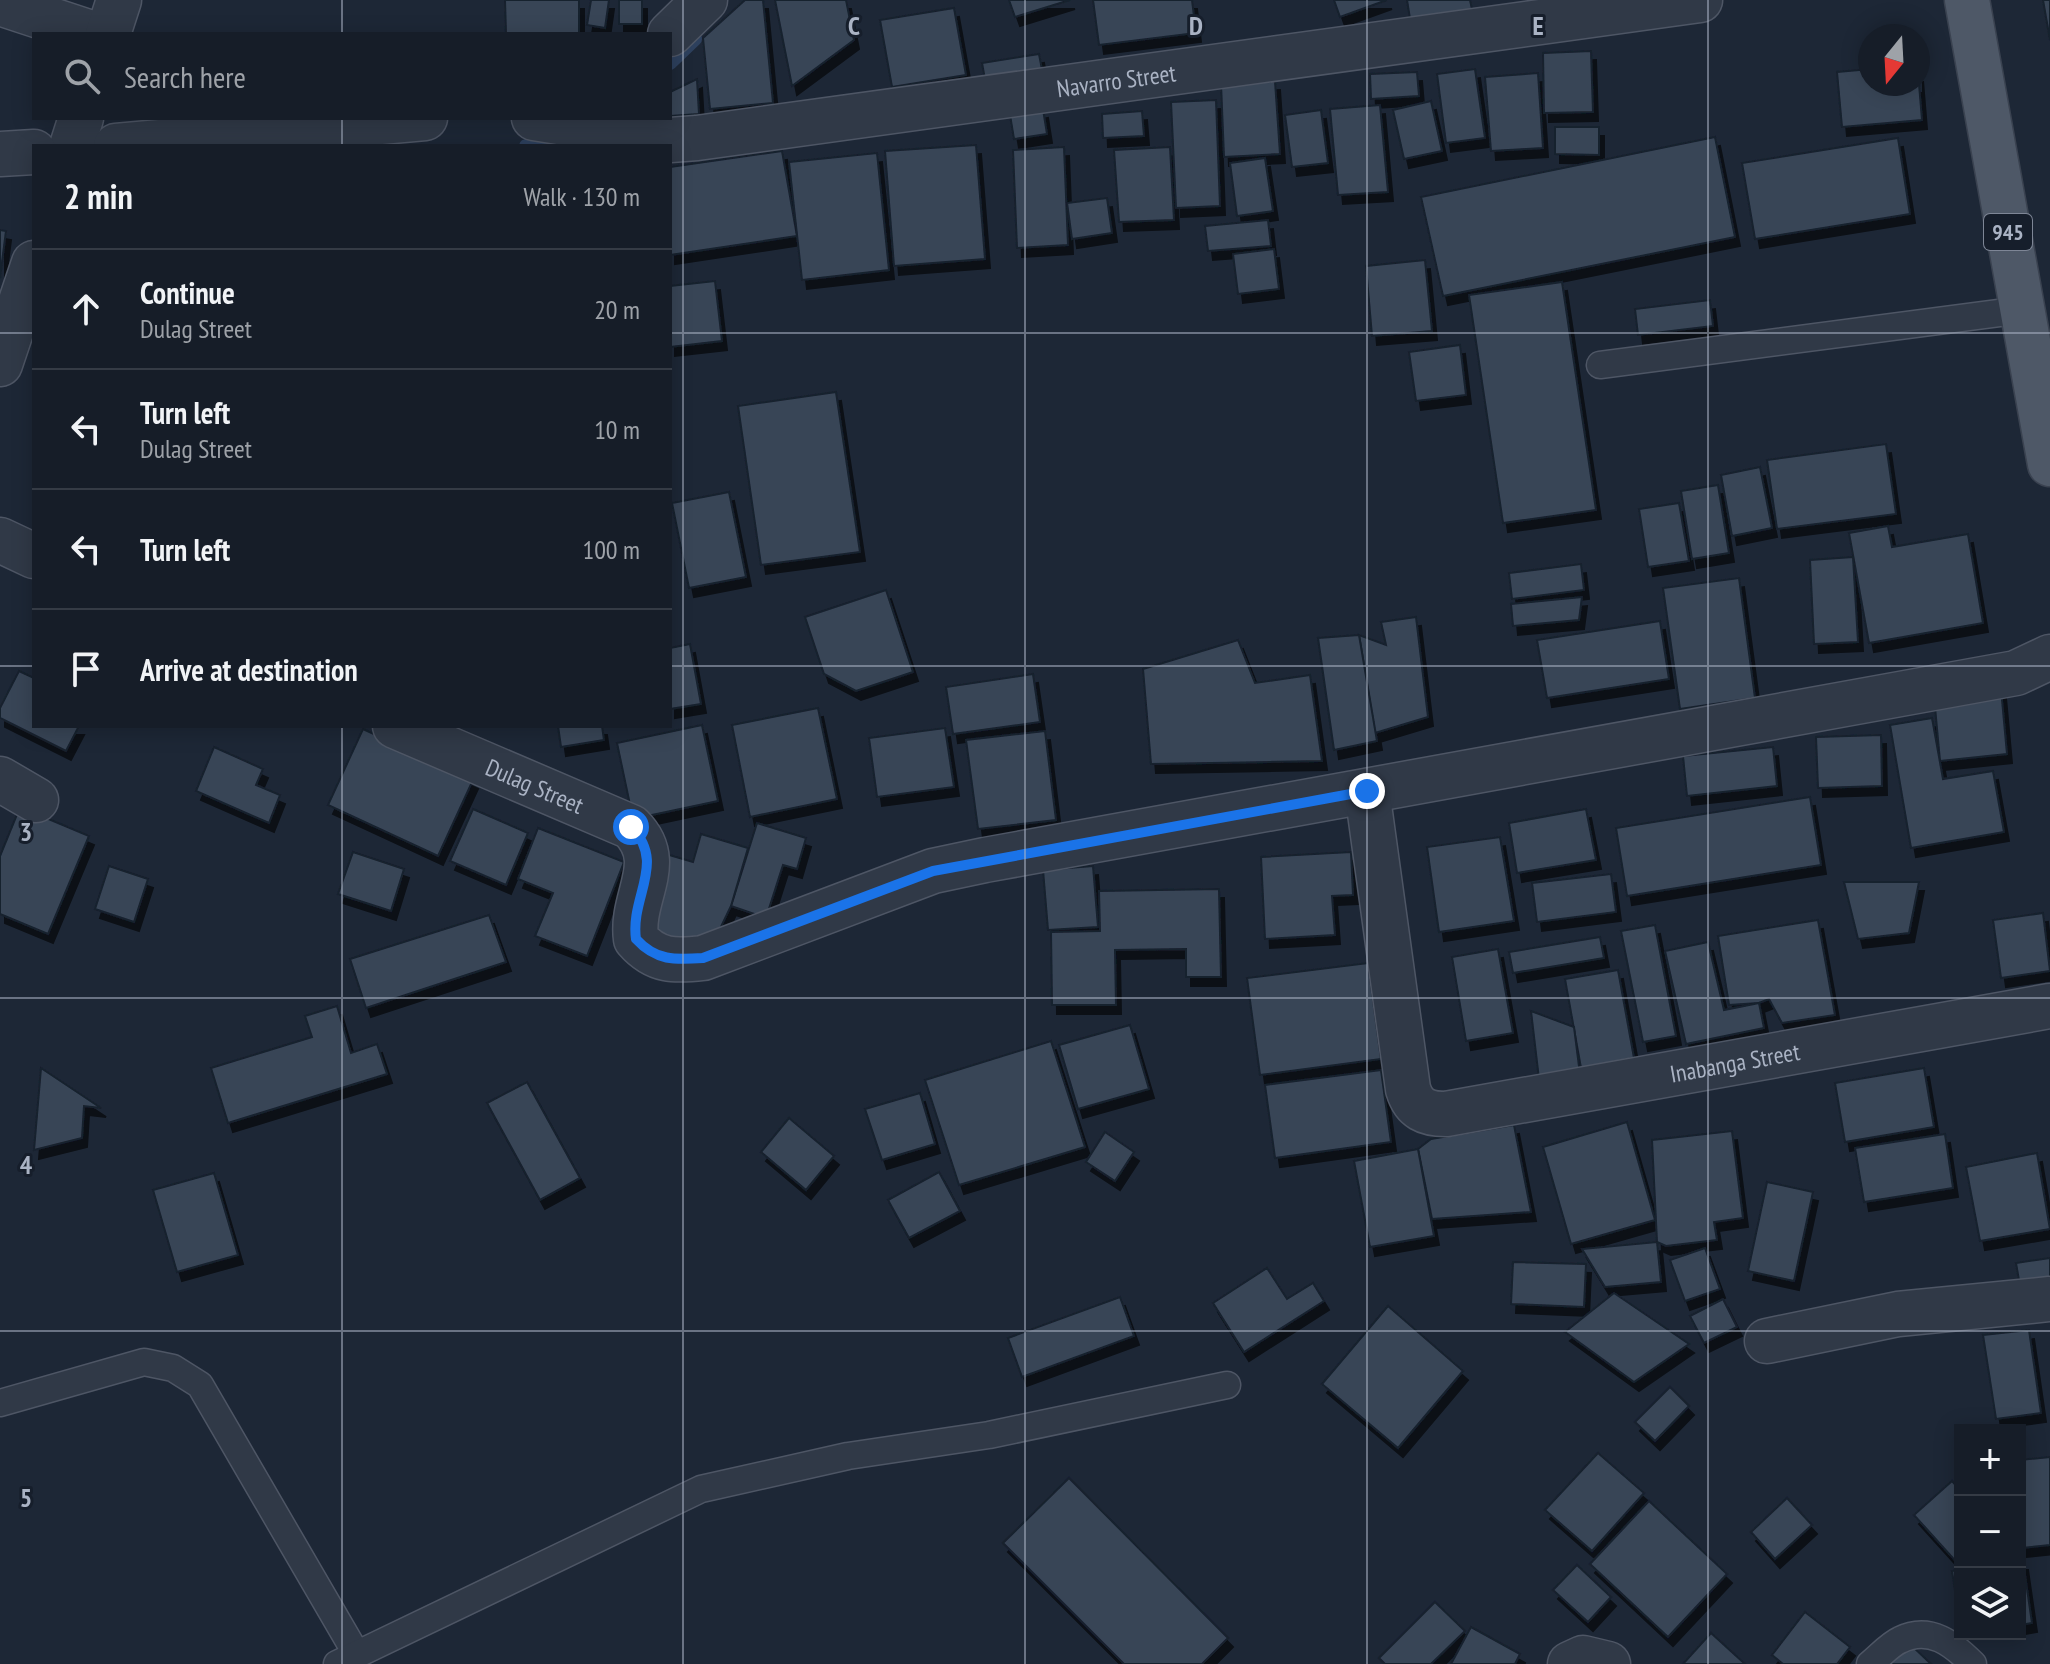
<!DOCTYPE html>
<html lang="en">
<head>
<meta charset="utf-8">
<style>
  :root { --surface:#161d28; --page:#232a34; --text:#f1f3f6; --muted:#9ea2a8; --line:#353b45 }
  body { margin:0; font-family:"PT Sans Narrow",sans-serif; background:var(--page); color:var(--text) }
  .controls { position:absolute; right:24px; bottom:24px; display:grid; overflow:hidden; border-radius:0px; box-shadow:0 4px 20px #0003 }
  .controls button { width:72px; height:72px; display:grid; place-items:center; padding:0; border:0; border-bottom:2px solid var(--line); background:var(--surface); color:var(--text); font:40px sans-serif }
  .compass { position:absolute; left:1858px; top:24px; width:72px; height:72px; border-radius:50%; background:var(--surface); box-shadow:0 4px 20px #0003; rotate:198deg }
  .stop { position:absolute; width:24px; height:24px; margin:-18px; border:6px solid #1a73e8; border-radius:50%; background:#fff }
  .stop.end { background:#1a73e8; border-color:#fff; box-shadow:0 2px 8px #0008 }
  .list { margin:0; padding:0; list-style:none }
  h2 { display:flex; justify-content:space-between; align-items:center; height:104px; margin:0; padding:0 32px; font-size:34px }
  h2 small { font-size:26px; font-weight:400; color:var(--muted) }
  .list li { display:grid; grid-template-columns:52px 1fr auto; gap:24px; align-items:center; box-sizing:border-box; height:120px; padding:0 32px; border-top:2px solid var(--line) }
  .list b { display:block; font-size:30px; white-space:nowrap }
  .list p { margin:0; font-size:26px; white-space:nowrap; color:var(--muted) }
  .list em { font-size:26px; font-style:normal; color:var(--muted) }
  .icon { flex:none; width:44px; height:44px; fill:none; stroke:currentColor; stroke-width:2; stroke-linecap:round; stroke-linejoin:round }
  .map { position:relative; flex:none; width:2050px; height:1664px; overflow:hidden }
  .search { position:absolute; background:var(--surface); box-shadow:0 4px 20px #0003; left:32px; top:32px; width:640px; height:88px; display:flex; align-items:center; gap:20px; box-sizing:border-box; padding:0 28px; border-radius:0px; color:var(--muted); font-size:30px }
  .panel { position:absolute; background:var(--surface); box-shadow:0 4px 20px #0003; left:32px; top:144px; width:640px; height:584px; border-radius:0px }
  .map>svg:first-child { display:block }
</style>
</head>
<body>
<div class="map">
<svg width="2050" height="1664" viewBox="0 0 2050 1664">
  <defs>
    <filter id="shadow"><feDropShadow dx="5" dy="9" stdDeviation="0" flood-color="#0009"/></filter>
  </defs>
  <rect width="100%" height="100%" fill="#1d2736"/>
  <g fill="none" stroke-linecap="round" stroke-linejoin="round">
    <!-- stream -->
    <g stroke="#2d405d" stroke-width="14">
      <path d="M670 63 695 39"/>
      <path d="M526 146 566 137"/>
    </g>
  </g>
  <!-- building -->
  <g fill="#384557" stroke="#18202d" stroke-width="2" filter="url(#shadow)">
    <path d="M505 0H579V34H506Z"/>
    <path d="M591 0H609L605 28 587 25Z"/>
    <rect x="619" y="0" width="23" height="24"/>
    <path d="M745 0H763L773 103 710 109 703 38Z"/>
    <path d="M775 0H846L854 40 792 86Z"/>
    <path d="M1009 0H1070L1015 17Z"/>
    <path d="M1093 0H1192L1196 33 1099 45Z"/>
    <path d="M1334 0H1387L1340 17Z"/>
    <path d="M1407 0H1470L1473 14 1411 25Z"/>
    <path d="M2043 0H2050V40Z"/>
    <path d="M954 8 966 75 892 87 880 20Z"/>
    <path d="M1591 51 1593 112 1544 113 1543 53Z"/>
    <path d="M1039 54 1043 75 986 85 982 63Z"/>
    <path d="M1475 69 1485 138 1446 143 1437 74Z"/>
    <path d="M1870 69V84H1918V72L1922 120 1842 127 1837 72Z"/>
    <path d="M1417 72 1419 96 1371 99 1370 74Z"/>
    <path d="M1538 73 1543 148 1491 151 1485 77Z"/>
    <path d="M697 79 699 114 670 116V92Z"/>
    <path d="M1275 81 1280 154 1224 157 1221 84Z"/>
    <path d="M1216 100 1220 206 1176 208 1171 102Z"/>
    <path d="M1431 101 1442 151 1404 159 1393 110Z"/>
    <path d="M1380 105 1388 192 1338 195 1330 109Z"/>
    <path d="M1043 109 1047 134 1014 139 1010 115Z"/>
    <path d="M1321 110 1328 163 1292 167 1285 115Z"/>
    <path d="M1142 111 1144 136 1103 138 1102 114Z"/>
    <path d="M1555 127H1599V155L1555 154Z"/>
    <path d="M1715 137 1735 237 1443 296 1421 197Z"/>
    <path d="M1898 138 1910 214 1755 239 1742 163Z"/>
    <path d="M976 145 985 259 894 266 885 151Z"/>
    <path d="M1064 147 1068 245 1017 248 1013 150Z"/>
    <path d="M1170 147 1174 220 1119 222 1114 150Z"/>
    <path d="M782 151 797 236 670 255V167Z"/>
    <path d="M877 153 889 270 802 280 789 162Z"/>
    <path d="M1265 158 1273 211 1237 216 1230 163Z"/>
    <path d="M1107 198 1112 233 1072 239 1067 203Z"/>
    <path d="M1268 220 1271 246 1208 251 1205 226Z"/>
    <path d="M0 230 6 231 0 278Z"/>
    <path d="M1274 249 1279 289 1238 294 1233 254Z"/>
    <path d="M1425 260 1432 331 1372 336 1366 266Z"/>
    <path d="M715 281 722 341 670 347V286Z"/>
    <path d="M1562 282 1596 510 1503 523 1469 295Z"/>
    <path d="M1710 300 1713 326 1638 335 1635 309Z"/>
    <path d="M1460 345 1466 395 1416 401 1409 352Z"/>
    <path d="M836 392 860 552 761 565 738 406Z"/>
    <path d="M1886 444 1896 514 1777 529 1767 460Z"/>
    <path d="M1760 467 1772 528 1732 536 1721 475Z"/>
    <path d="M1718 485 1729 553 1692 559 1681 491Z"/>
    <path d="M729 492 746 577 689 588 672 503Z"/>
    <path d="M1679 503 1689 561 1648 567 1639 509Z"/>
    <path d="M1888 526 1892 547 1968 534 1983 623 1869 643 1849 533Z"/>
    <path d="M1853 557 1858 642 1814 644 1810 560Z"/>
    <path d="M1581 564 1584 590 1512 599 1509 573Z"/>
    <path d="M1739 578 1755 698 1680 709 1663 588Z"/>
    <path d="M886 590 913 672 856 691 824 674 805 617Z"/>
    <path d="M1582 597 1579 620 1513 626 1511 604Z"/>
    <path d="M1416 617 1428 717 1375 733 1359 635 1386 645 1381 622Z"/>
    <path d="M1660 621 1669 679 1547 698 1537 640Z"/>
    <path d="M1359 635 1377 741 1334 750 1318 638Z"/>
    <path d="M1238 640 1255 683 1310 675 1322 761 1151 764 1143 669Z"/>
    <path d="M690 644 701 704 670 709V648Z"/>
    <path d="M19 671 34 678V726H79L66 751 0 718V708Z"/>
    <path d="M1033 674 1040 722 953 734 946 687Z"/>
    <path d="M2001 689 2007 754 1940 761 1934 696Z"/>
    <path d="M818 708 837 799 750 817 732 725Z"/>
    <path d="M1932 718 1943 779 1993 771 2004 832 1911 848 1890 725Z"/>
    <path d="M702 725 718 801 633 819 617 743Z"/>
    <path d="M558 726H602L604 740 561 747Z"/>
    <path d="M945 728 954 787 877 797 869 738Z"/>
    <path d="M363 729 473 780 438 856 328 805Z"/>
    <path d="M1045 731 1056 820 978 829 966 740Z"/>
    <path d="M1881 735 1882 786 1818 788 1816 737Z"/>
    <path d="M214 747 263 769 256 785 280 795 269 823 196 791Z"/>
    <path d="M1773 747 1777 786 1687 796 1683 756Z"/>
    <path d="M1810 797 1821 865 1627 896 1616 828Z"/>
    <path d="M20 807 89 836 48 934 0 914V856Z"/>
    <path d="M473 809 528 833 506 885 450 861Z"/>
    <path d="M1586 809 1596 860 1517 873 1509 823Z"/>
    <path d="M757 823 806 838 797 869 783 865 766 918 731 906Z"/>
    <path d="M538 828 624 862 587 956 535 936 553 893 518 879Z"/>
    <path d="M701 834 748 848 731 906 718 933 694 947 644 932 666 854 693 862Z"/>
    <path d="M1500 837 1514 921 1439 932 1427 847Z"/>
    <path d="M353 852 404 869 391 911 338 894Z"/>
    <path d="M1351 852 1353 895 1332 896 1335 935 1265 939 1261 857Z"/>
    <path d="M109 866 148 879 134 922 95 909Z"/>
    <path d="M1093 866 1098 927 1048 930 1043 870Z"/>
    <path d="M1611 874 1616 912 1537 922 1532 883Z"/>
    <path d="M1844 882H1919L1909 933 1858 939Z"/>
    <path d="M1219 889 1221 977H1186V949L1115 950 1116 1005H1052L1051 932 1100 931 1099 891Z"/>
    <path d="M2043 913 2050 971 2001 978 1993 920Z"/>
    <path d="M489 915 506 962 366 1008 350 959Z"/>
    <path d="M1818 920 1835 1015 1782 1023 1769 999 1759 1003 1729 1005 1718 936Z"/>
    <path d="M1655 925 1676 1036 1643 1042 1621 931Z"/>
    <path d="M1600 937 1604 958 1513 973 1509 952Z"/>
    <path d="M1708 942 1724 1010 1759 1003 1764 1028 1686 1044 1665 951Z"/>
    <path d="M1498 949 1513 1033 1466 1041 1452 957Z"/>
    <path d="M1368 963 1381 1059 1260 1075 1247 978Z"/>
    <path d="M1618 970 1634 1058 1581 1068 1565 979Z"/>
    <path d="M337 1006 351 1053 377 1044 387 1074 228 1123 211 1068 312 1037 305 1016Z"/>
    <path d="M1531 1011 1574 1027 1580 1074 1539 1079Z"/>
    <path d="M1130 1025 1149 1089 1078 1109 1059 1045Z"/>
    <path d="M1051 1041 1085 1147 959 1185 925 1080Z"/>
    <path d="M41 1068 101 1108 84 1106 82 1138 34 1150Z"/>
    <path d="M1924 1068 1934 1127 1845 1142 1835 1083Z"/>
    <path d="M1381 1070 1391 1142 1275 1158 1265 1085Z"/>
    <path d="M527 1082 580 1178 540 1200 487 1103Z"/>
    <path d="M920 1093 935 1144 882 1160 865 1109Z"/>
    <path d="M789 1118 834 1156 806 1190 761 1152Z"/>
    <path d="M1627 1122 1655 1220 1571 1244 1543 1147Z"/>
    <path d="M1514 1125 1531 1212 1432 1219 1418 1149 1431 1139Z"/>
    <path d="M1732 1131 1743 1218 1714 1222 1717 1240 1666 1246 1657 1242 1652 1140Z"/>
    <path d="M1105 1132 1134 1152 1115 1181 1086 1162Z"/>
    <path d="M1945 1134 1953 1188 1864 1202 1855 1148Z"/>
    <path d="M1418 1149 1434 1236 1370 1247 1354 1161Z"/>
    <path d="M2037 1153 2050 1229 1980 1241 1966 1167Z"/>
    <path d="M939 1172 960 1211 909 1238 888 1200Z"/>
    <path d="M214 1173 238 1255 177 1272 153 1190Z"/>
    <path d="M1767 1182 1813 1192 1794 1281 1748 1271Z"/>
    <path d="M1657 1242 1661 1282 1605 1287 1582 1249Z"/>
    <path d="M1705 1248 1720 1289 1685 1301 1670 1260Z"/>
    <path d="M2050 1258V1293L2022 1298 2016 1263Z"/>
    <path d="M1513 1262 1586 1264 1584 1307 1511 1304Z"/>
    <path d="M1267 1268 1287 1299 1313 1283 1324 1301 1244 1352 1213 1303Z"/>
    <path d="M1614 1293 1689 1344 1634 1382 1565 1332Z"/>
    <path d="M1120 1297 1134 1336 1022 1377 1008 1338Z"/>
    <path d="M1723 1299 1737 1327 1704 1343 1690 1316Z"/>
    <path d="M1388 1306 1463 1371 1398 1448 1322 1384Z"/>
    <path d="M2029 1330 2041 1413 1996 1419 1983 1335Z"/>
    <path d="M1670 1387 1689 1406 1655 1441 1635 1422Z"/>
    <path d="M1598 1453 1644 1493 1592 1551 1545 1510Z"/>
    <path d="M2050 1457V1545L2022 1548 2020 1460Z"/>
    <path d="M1069 1478 1228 1638 1202 1664H1124L1003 1543Z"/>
    <path d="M1952 1481 1960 1490V1566L1914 1515Z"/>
    <path d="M1787 1498 1812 1525 1775 1559 1751 1532Z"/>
    <path d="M1649 1501 1727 1574 1668 1637 1590 1564Z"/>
    <path d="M2020 1561H2023L2032 1623 2020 1625Z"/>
    <path d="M1577 1565 1611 1597 1588 1622 1553 1590Z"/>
    <path d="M1960 1570V1623L1952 1571Z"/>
    <path d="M1435 1602 1465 1631 1431 1664H1385L1379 1658Z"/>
    <path d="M1805 1612 1850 1647 1837 1664H1783L1772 1655Z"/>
    <path d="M1471 1627 1520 1654 1515 1664H1451Z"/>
    <path d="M1711 1633 1745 1664H1683Z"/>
    <path d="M1910 1644 1931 1664H1890Z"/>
  </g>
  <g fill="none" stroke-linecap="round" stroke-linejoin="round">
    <defs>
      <g id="lane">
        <path d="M1600 365 2022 310"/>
        <path d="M0 1403 144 1362 173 1368 200 1385 357 1655"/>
        <path d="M337 1664 701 1489 848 1456 989 1435 1227 1385"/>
        <path d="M1870 1664C1879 1657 1889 1645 1900 1640 1930 1625 1953 1644 1973 1664"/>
      </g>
      <g id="street">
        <path d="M0 3 94 34"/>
        <path d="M108 34 119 0"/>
        <path d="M670 34 705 0"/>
        <path id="s1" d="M534 118 670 140 697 138 1700 0"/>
        <path d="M72 146 81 118"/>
        <path d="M116 146 425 118"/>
        <path d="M0 154 34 152"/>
        <path d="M0 364 34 263"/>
        <path d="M0 540 34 556"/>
        <path id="s2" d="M395 726 631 827C667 863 630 896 636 939 656 962 675 961 703 958L933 871 985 860 2016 673 2050 657"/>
        <path d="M0 779 36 800"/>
        <path id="s3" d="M1367 791 1408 1089C1414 1109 1426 1114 1446 1114L2050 1006"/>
        <path d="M1767 1341 1898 1314 2050 1299"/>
        <path d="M1570 1664 1583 1658 1608 1664"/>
      </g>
      <path id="primary" d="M1967 0 2050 464"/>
    </defs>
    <!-- lane casing -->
    <use href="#lane" stroke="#4e5665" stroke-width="29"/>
    <!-- street casing -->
    <use href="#street" stroke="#4e5665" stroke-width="47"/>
    <!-- primary casing -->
    <use href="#primary" stroke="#3a4250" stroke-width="47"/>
    <!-- lane -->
    <use href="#lane" stroke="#303947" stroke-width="26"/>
    <!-- street -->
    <use href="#street" stroke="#303947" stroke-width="44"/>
    <!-- primary -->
    <use href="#primary" stroke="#4e5867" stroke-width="44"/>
  </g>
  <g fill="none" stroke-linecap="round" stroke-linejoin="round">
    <!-- route -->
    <path stroke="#1a73e8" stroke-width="10" d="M631 827C667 863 630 896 636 939 656 961 675 960 703 958L933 871 1367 791"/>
  </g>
  <!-- grid -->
  <path fill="none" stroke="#aab3c4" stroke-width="2" stroke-opacity="0.55" d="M342 0V34M683 0V1664M1025 0V1664M1367 0V1664M1708 0V1664M342 118V146M0 333H34M670 333H2050M0 666H34M670 666H2050M342 726V1664M0 998H2050M0 1331H2050"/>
  <g text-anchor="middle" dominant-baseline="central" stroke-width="6" stroke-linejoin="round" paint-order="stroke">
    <!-- shield labels -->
    <rect fill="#161e2b" stroke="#7e8696" stroke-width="2" x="1984" y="214" width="48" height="36" rx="6"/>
    <g font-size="22" font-weight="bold" fill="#aab3c4">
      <text x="2008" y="232">945</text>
    </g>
    <!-- street labels -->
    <g font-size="24" fill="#aab3c4" stroke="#161e2b">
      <text stroke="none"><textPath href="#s1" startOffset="588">Navarro Street</textPath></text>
      <text stroke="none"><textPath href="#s2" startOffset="152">Dulag Street</textPath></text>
      <text stroke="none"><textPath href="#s3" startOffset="644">Inabanga Street</textPath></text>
    </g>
  </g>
  <g font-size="26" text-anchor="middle" font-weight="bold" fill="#aab3c4" stroke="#161e2b" stroke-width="6" stroke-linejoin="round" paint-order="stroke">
    <text x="854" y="35">C</text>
    <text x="1196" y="35">D</text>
    <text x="1538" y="35">E</text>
    <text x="26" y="841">3</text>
    <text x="26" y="1174">4</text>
    <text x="26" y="1507">5</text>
  </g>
</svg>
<div class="controls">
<button>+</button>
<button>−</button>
<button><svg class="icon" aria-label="layers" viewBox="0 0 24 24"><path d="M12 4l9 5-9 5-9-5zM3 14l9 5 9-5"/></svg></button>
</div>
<svg class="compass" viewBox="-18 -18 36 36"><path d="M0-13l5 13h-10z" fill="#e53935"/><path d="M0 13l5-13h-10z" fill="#9ea2a8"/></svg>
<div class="stop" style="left:631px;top:827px"></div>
<div class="stop end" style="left:1367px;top:791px"></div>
<div class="search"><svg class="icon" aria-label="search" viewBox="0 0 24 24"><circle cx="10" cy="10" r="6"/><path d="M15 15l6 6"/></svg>Search here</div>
<section class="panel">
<h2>2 min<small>Walk · 130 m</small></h2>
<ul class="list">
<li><svg class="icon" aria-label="ahead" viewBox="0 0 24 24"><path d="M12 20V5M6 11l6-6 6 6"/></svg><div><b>Continue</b><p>Dulag Street</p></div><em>20 m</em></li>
<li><svg class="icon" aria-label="left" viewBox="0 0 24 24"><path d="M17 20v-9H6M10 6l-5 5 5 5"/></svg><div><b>Turn left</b><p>Dulag Street</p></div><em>10 m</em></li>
<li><svg class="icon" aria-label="left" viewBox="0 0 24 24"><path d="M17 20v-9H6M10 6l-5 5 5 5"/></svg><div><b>Turn left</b></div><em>100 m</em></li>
<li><svg class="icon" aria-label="arrive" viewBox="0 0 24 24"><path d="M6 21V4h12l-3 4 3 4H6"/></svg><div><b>Arrive at destination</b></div></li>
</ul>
</section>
</div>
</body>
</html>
